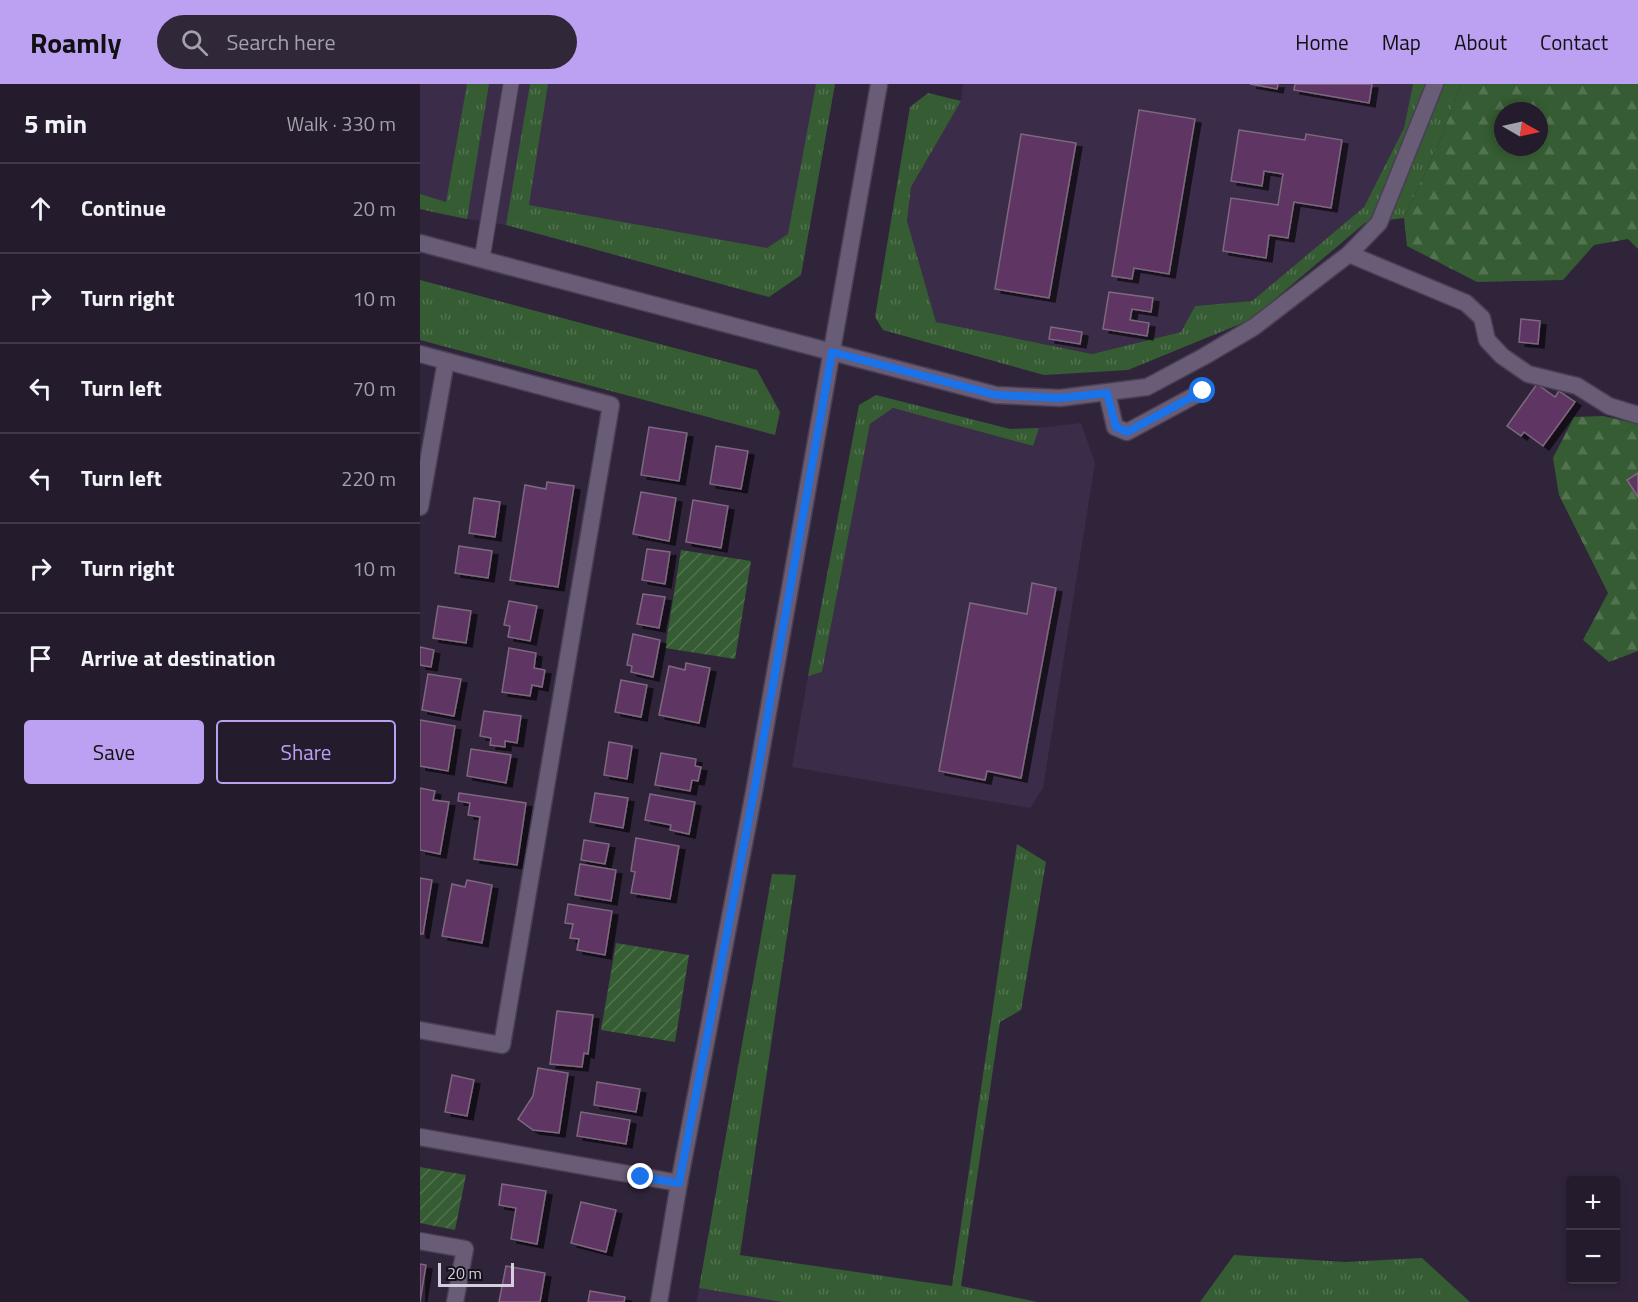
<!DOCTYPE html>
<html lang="en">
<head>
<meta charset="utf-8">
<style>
  :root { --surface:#241b2c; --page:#302838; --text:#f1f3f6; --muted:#a3a1a9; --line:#413948; --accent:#bca0f2 }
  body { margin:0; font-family:"Titillium Web",sans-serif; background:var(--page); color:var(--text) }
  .controls { position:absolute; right:18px; bottom:18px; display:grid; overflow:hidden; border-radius:6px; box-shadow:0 3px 9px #0003 }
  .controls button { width:54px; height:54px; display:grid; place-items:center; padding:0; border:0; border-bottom:2px solid var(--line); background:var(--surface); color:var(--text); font:30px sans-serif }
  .compass { position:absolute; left:1074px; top:18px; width:54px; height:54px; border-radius:50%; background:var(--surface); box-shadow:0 3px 9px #0003; rotate:99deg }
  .scale { position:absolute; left:18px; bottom:15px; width:76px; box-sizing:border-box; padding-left:6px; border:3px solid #d5cedd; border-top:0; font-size:16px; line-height:21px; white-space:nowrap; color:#d5cedd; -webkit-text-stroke:4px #15101a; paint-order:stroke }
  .stop { position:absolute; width:18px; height:18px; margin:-14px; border:4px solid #1a73e8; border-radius:50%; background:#fff }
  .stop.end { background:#1a73e8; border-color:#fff; box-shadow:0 2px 6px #0008 }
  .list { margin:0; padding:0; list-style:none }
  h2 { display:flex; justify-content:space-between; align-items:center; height:78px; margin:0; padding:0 24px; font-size:26px }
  h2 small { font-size:20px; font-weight:400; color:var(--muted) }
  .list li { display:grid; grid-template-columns:39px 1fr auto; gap:18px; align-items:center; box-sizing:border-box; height:90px; padding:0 24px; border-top:2px solid var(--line) }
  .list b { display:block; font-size:22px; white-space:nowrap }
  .list em { font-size:20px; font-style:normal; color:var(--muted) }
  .actions { display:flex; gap:12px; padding:18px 24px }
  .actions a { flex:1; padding:14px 0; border:2px solid var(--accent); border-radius:6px; text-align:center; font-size:21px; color:var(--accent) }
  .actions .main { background:var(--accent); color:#111 }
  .icon { flex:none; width:33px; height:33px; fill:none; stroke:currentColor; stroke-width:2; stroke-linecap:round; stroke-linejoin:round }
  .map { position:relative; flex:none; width:1218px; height:1218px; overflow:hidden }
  header { display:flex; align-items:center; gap:36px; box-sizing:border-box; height:84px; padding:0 30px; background:var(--accent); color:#111 }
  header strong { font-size:28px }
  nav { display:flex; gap:33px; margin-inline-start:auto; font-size:21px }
  .search { width:420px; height:54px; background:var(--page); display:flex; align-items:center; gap:15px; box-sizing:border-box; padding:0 21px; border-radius:33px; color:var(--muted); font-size:22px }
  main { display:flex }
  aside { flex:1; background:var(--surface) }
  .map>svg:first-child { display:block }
</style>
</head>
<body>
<header>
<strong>Roamly</strong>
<div class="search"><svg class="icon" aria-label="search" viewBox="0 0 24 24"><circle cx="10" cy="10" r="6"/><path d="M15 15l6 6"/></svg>Search here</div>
<nav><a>Home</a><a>Map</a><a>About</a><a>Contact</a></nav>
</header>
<main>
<aside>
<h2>5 min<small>Walk · 330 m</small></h2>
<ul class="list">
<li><svg class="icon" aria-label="ahead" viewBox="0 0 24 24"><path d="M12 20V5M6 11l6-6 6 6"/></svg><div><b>Continue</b></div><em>20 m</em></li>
<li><svg class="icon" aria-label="right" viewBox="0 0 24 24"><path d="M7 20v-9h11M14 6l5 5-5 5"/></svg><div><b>Turn right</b></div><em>10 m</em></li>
<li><svg class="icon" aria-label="left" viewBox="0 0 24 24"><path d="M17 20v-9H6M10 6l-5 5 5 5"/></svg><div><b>Turn left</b></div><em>70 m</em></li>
<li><svg class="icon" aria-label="left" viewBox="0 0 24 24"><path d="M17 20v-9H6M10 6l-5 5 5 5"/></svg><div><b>Turn left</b></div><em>220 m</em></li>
<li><svg class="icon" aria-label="right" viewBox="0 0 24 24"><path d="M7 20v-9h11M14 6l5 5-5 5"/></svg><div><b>Turn right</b></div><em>10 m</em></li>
<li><svg class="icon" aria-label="arrive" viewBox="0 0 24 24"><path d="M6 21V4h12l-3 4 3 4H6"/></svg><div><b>Arrive at destination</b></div></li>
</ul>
<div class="actions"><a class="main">Save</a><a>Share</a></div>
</aside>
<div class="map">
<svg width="1218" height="1218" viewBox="0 0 1218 1218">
  <defs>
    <pattern id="grass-tufts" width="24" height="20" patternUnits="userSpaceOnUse" patternTransform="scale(1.5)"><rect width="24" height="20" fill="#365c33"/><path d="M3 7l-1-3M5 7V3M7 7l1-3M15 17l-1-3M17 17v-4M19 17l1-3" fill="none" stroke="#527250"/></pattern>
    <pattern id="forest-firs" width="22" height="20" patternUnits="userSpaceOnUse" patternTransform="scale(1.5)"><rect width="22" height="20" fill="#365c33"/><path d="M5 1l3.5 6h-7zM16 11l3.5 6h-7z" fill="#527250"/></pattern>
    <pattern id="garden-furrows" width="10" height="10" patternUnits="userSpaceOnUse" patternTransform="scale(1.5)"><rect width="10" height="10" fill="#365c33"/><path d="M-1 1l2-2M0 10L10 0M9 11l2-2" fill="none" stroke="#527250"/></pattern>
    <filter id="shadow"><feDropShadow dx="6" dy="4" stdDeviation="0" flood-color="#0009"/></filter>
  </defs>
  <rect width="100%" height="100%" fill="#30243b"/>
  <!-- built -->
  <g fill="#3b2c49">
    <path d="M0 0H415L381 191 349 213 86 141 23 131 0 125Z"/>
    <path d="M543 0H993L984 44 944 123 832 217 775 222 761 248 672 270 516 238 487 137 491 103 541 17Z"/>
    <path d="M473 324 612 362 619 344 661 339 675 379 623 704 610 724 372 683 388 592 402 588 450 340Z"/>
    <path d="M279 1204 362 1218H277Z"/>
  </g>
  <!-- grass -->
  <g fill="url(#grass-tufts)">
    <path d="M47 0H69L47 135 0 125V110L26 118Z"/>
    <path d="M110 0H128L109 121 347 164 368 150 396 0H415L381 191 349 213 86 141Z"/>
    <path d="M993 0H1041L1021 54 984 134 945 139 830 236 708 286 624 291 463 246 455 233 490 23 508 9 541 17 491 103 487 137 516 238 672 270 761 248 775 222 832 217 944 123 984 44Z"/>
    <path d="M0 196 337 286 360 328 355 351 0 256Z"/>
    <path d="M456 311 590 345 619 344 613 362 473 324 450 340 402 588 388 592 439 321Z"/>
    <path d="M597 760 626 778 601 926 580 938 541 1202 617 1218H362L279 1204 352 790 376 791 320 1171 532 1202Z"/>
    <path d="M814 1171 925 1178 1002 1174 1050 1218H780Z"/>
  </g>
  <!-- forest -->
  <g fill="url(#forest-firs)" fill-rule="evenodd">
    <path d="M1041 0H1218V165L1208 155 1174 161 1143 196 1057 198 987 162 984 134 1021 54ZM1083 27H1119V63H1083Z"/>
    <path d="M1183 332 1218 340V567L1189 578 1163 556 1188 509 1139 411 1133 374 1154 333Z"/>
  </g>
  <!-- garden -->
  <g fill="url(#garden-furrows)">
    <path d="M261 466 331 477 315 575 245 564Z"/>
    <path d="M196 859 269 871 255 958 181 946Z"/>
    <path d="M0 1083 46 1091 35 1146 0 1139Z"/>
  </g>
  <!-- building -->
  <g fill="#5f3563" stroke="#7e687f" stroke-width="1.5" filter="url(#shadow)">
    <path d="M830 0H858L857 5Z"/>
    <path d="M875 0H952L949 19 874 6Z"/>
    <path d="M719 26 775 35 749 190 714 184 712 195 692 192Z"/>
    <path d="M819 46 885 56 886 50 922 56 911 124 874 118 868 154 849 151 846 174 803 167 811 114 858 121 863 90 844 87 842 102 811 97Z"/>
    <path d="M601 50 656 59 629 214 575 205Z"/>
    <path d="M689 208 733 214 731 228 712 225 710 236 729 239 727 252 683 245Z"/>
    <path d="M1101 235 1120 237 1118 260 1099 258Z"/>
    <path d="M631 243 662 248 660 260 629 255Z"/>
    <path d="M1117 300 1135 313 1139 307 1155 318 1123 362 1104 348 1101 352 1087 342Z"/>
    <path d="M229 343 267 349 259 397 221 391Z"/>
    <path d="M296 362 328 367 321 405 290 400Z"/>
    <path d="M1218 389V413L1207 396Z"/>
    <path d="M127 398 154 402 138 503 90 496 105 401 126 405Z"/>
    <path d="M221 408 256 414 249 457 213 450Z"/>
    <path d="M54 414 80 418 75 453 49 449Z"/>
    <path d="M273 416 308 422 301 464 266 458Z"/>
    <path d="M39 462 72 467 68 494 35 489Z"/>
    <path d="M227 465 250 468 245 500 222 496Z"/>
    <path d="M612 499 636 504 601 694 567 687 565 696 519 687 550 519 607 530Z"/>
    <path d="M223 510 245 513 239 544 217 540Z"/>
    <path d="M89 517 117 522 110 557 88 553 90 542 84 541Z"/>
    <path d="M18 522 51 527 46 559 13 554Z"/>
    <path d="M213 550 240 556 233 593 211 588 212 582 207 581Z"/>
    <path d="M0 563 14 566 11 583 0 581Z"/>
    <path d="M89 564 116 569 114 584 125 586 122 603 112 601 110 612 82 608Z"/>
    <path d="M266 579 290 584 279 639 239 631 249 582 265 586Z"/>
    <path d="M8 590 41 595 34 632 2 626Z"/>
    <path d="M201 596 227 601 221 633 195 628Z"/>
    <path d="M64 627 101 632 97 659 85 657V663L70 661 71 654 60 652Z"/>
    <path d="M0 636 35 642 28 687 0 682Z"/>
    <path d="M189 658 212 662 207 695 184 691Z"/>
    <path d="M51 665 91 671 86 699 47 692Z"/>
    <path d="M241 669 276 675 275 682 281 683 278 697 272 696 270 707 235 701Z"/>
    <path d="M0 704 15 707 13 716 29 718 20 770 0 766Z"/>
    <path d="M39 709 106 719 97 781 54 775 60 733 48 731 50 719 38 717Z"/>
    <path d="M175 709 208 714 203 744 170 738Z"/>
    <path d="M230 710 275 718 269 750 250 746 251 741 225 736Z"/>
    <path d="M216 754 259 762 250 815 211 809 215 788 211 787Z"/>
    <path d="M164 756 189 760 185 780 161 776Z"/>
    <path d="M160 780 196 786 191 817 155 811Z"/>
    <path d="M0 794 12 796 3 850H0Z"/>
    <path d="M47 796 72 801 62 859 22 852 32 800 45 803Z"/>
    <path d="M148 820 192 827 185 871 157 866 159 855 150 854 153 840 145 839Z"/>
    <path d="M137 927 173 931 168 970 164 969 162 983 130 980Z"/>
    <path d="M118 984 148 989 139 1049 113 1046 98 1035 113 1012Z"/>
    <path d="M32 991 54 996 47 1032 25 1028Z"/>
    <path d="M177 998 220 1005 216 1028 174 1021Z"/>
    <path d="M161 1028 210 1036 206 1060 157 1052Z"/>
    <path d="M82 1100 126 1107 117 1160 91 1155 96 1124 79 1121Z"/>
    <path d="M161 1118 196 1126 186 1168 151 1159Z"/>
    <path d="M0 1180 6 1181 0 1218Z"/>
    <path d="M86 1182 125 1189 120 1218H79Z"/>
    <path d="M170 1207 205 1213 204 1218H168Z"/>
  </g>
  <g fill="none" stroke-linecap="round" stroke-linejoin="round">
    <defs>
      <path id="service" d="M62 175 91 0"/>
      <g id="minor">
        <path d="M929 170 1046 219 1062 234 1067 256 1082 272 1108 290 1157 302 1189 322 1218 331"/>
        <path d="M412 268 576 311 640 314 727 303 783 273 834 243 929 170 959 139 1015 0"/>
        <path d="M0 270 191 321 82 961 0 946"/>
        <path d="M687 309 695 343 707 348 783 307"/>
        <path d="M0 423 26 277"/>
        <path d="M0 1157 45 1165 35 1218"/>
      </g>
      <g id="tertiary">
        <path d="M0 159 412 268"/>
        <path d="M0 1053 259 1099"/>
        <path d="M239 1218 259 1099 334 708 459 0"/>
      </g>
    </defs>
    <!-- service casing -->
    <use href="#service" stroke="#493f53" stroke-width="17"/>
    <!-- minor casing -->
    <use href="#minor" stroke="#493f53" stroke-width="19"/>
    <!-- tertiary casing -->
    <use href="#tertiary" stroke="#493f53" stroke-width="19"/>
    <!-- service -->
    <use href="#service" stroke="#695c76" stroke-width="15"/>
    <!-- minor -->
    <use href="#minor" stroke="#695c76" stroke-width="16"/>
    <!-- tertiary -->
    <use href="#tertiary" stroke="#695c76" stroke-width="16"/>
  </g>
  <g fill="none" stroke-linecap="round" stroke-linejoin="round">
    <!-- route -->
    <path stroke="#1a73e8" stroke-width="8" d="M221 1093 259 1099 334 708 412 268 576 311 640 314 687 309 696 343 707 348 783 307"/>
  </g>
</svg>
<div class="controls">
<button>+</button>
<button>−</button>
</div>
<svg class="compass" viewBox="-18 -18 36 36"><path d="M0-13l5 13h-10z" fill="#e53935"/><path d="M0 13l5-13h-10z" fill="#a3a1a9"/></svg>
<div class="scale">20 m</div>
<div class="stop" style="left:783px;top:307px"></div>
<div class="stop end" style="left:221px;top:1093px"></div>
</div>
</main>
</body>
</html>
